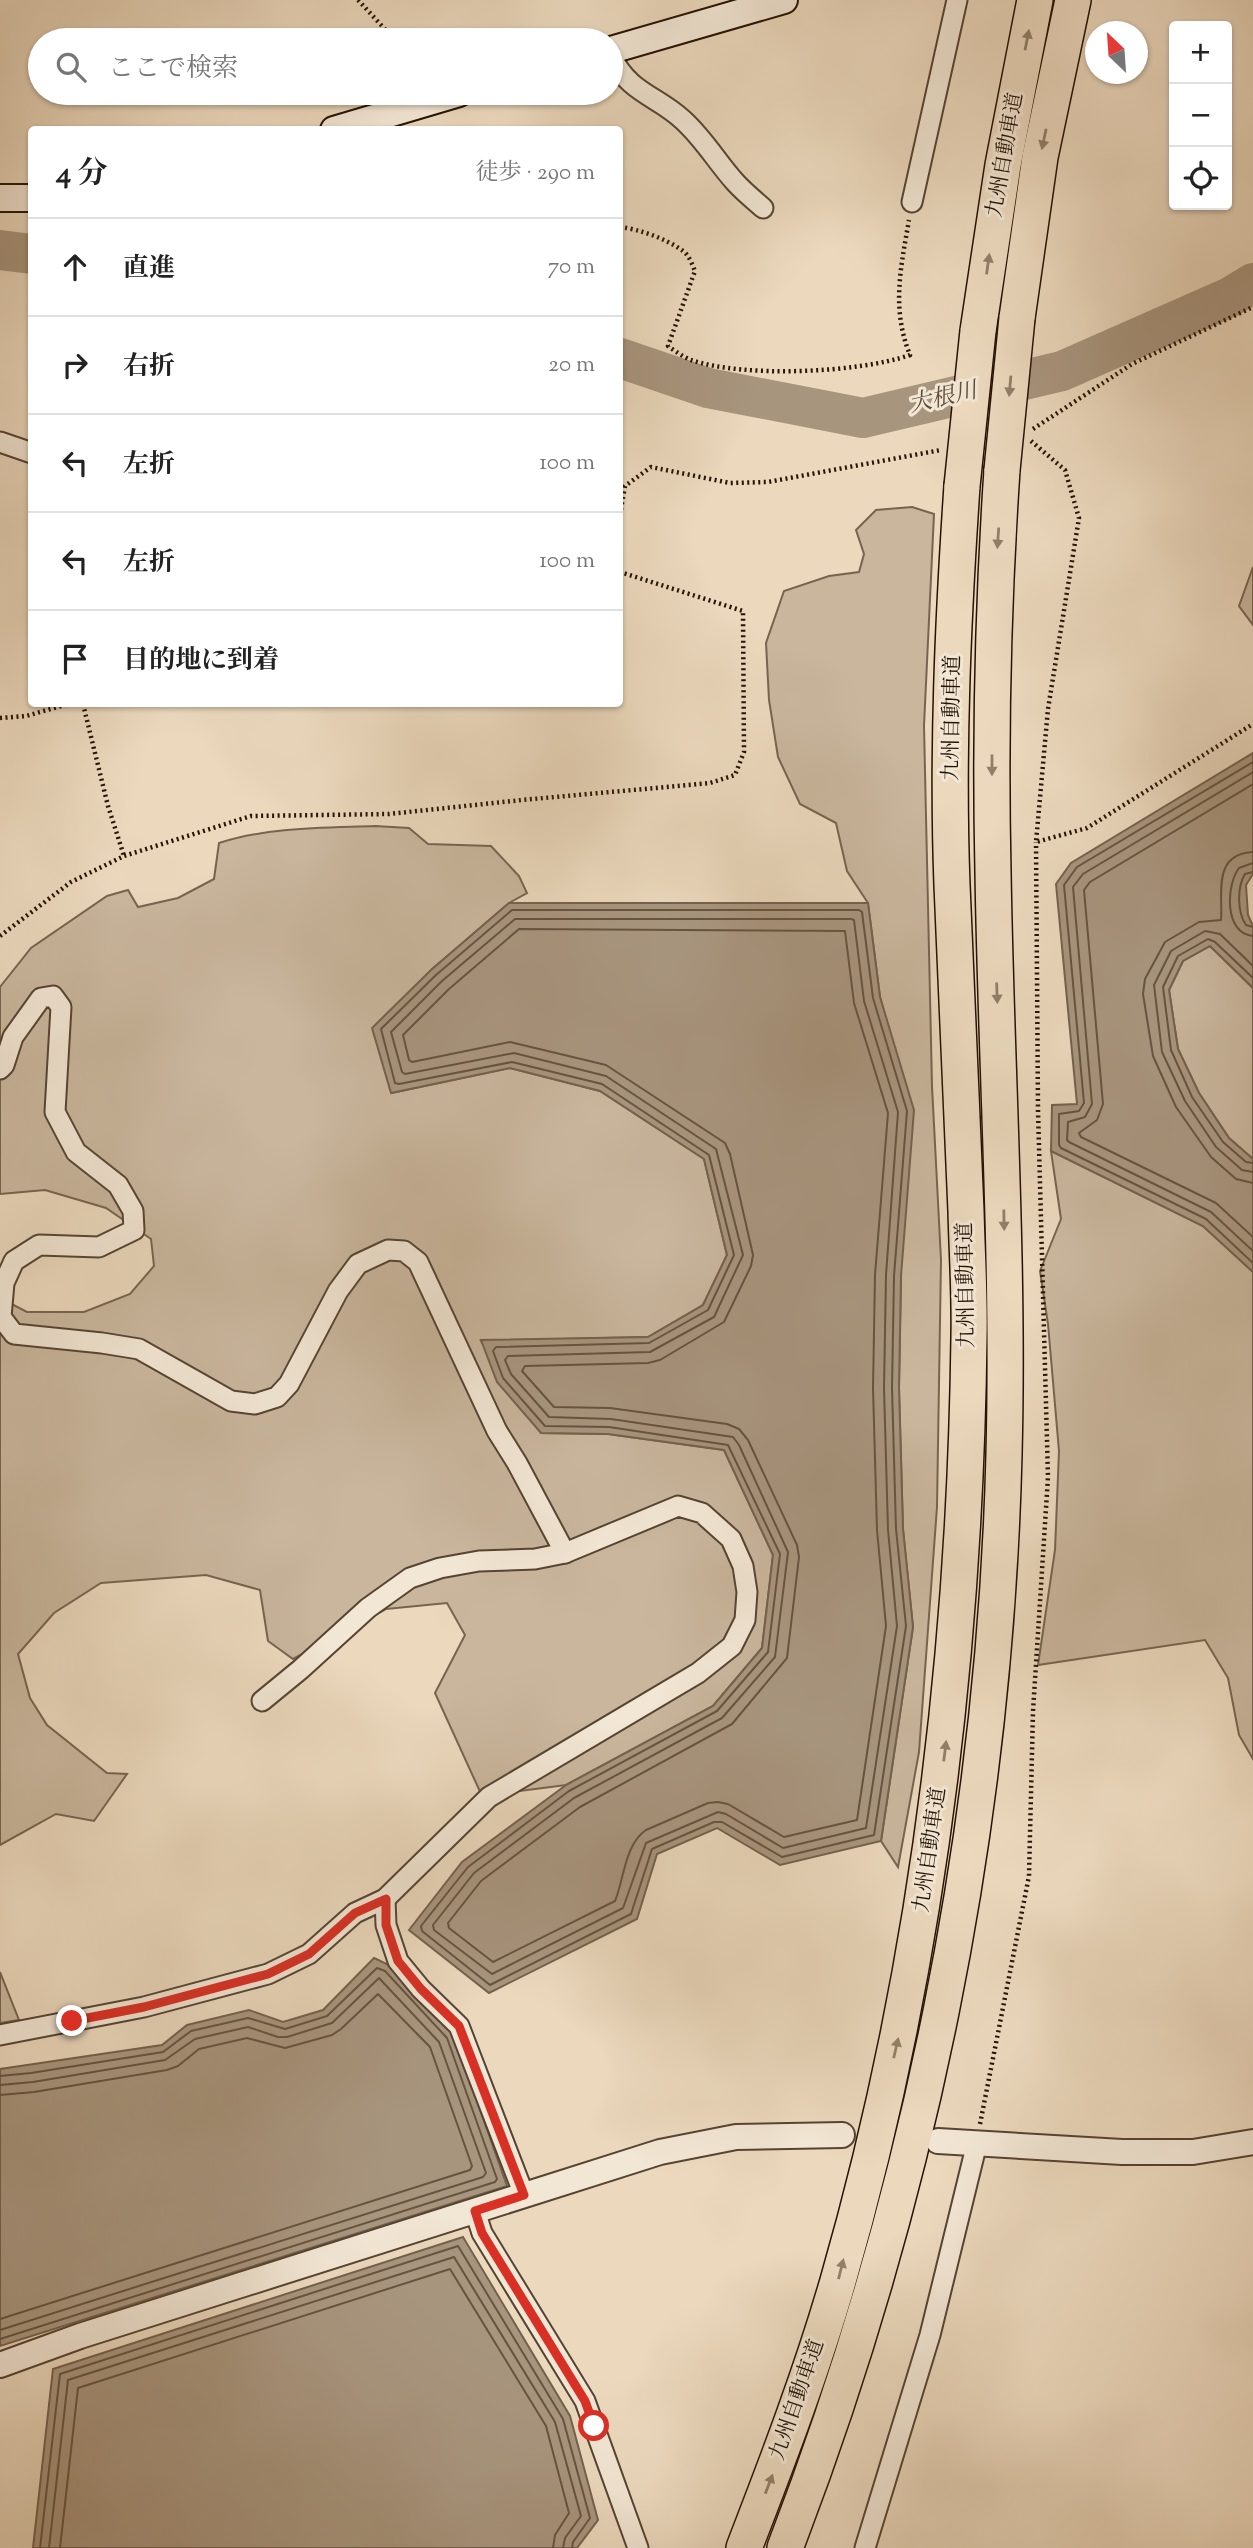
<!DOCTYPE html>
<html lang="ja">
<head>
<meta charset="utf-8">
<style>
  :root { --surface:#fff; --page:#f6f6f6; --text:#222; --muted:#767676; --line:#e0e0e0 }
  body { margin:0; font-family:"Sorts Mill Goudy","Noto Serif JP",serif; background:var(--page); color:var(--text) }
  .controls { position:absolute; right:21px; top:21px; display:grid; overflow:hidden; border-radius:7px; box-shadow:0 2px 5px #0004 }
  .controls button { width:63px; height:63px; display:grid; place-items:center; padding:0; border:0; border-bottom:2px solid var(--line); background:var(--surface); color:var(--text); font:35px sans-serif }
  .compass { position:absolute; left:1085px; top:21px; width:63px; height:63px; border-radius:50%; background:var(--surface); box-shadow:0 2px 5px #0004; rotate:335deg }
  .stop { position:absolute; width:21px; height:21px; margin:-16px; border:5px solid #d93025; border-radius:50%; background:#fff }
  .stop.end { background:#d93025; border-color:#fff; box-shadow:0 2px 7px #0008 }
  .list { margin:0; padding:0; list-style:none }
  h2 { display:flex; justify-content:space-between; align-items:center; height:91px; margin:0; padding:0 28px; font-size:30px }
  h2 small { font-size:23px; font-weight:400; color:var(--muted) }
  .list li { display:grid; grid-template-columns:46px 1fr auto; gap:21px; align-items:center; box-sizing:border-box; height:98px; padding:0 28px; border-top:2px solid var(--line) }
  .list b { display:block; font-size:26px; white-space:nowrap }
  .list em { font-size:23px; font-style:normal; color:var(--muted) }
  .icon { flex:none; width:38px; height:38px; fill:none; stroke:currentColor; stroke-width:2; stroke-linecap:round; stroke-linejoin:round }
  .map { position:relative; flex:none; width:1253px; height:2548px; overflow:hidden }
  .search { position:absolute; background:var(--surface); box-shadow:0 2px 5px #0004; left:28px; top:28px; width:595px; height:77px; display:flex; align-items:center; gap:18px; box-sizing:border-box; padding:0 24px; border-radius:38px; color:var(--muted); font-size:26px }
  .panel { position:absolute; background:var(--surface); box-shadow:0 2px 5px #0004; left:28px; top:126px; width:595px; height:581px; border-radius:7px }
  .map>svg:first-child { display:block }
</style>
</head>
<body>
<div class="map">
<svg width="1253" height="2548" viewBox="0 0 1253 2548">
  <rect width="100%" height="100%" fill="#ebd8bd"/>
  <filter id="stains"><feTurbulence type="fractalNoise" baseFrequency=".00286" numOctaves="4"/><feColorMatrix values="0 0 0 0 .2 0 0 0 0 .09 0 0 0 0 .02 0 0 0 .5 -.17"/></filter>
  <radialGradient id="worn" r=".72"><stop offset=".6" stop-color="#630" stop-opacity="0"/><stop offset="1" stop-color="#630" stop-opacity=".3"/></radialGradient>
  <!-- green -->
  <g fill="#c9b69d" stroke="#776450" stroke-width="2">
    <path d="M912 507 934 514 924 726 932 1086 941 1260 937 1507 919 1752 898 1867 881 1841 913 1627 903 1529 899 1388 901 1276 895 1050 880 997 868 903 847 871 836 823 800 804 778 757 769 700 766 643 784 591 829 576 859 572 864 554 856 530 876 510Z"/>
    <path d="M1253 567V625L1239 606Z"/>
    <path d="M375 826 409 828 428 844 491 846 519 876 527 893 509 903 431 970 392 1093 510 1068 600 1091 704 1159 727 1255 703 1305 648 1337 481 1341 541 1433 608 1434 724 1450 773 1555 762 1648 713 1706 566 1785 482 1796 435 1693 465 1635 447 1603 386 1609 293 1659 268 1641 260 1590 206 1575 101 1583 54 1613 18 1654 30 1698 47 1725 107 1773 127 1774 94 1821 56 1814 0 1845V1298L27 1312H84L130 1294 154 1266 151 1239 106 1208 45 1190 0 1194V987L31 948 107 896 128 890 138 907 178 898 214 879 219 843C269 827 323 828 375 826Z"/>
    <path d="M1210 946 1253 988V1159L1229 1138 1199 1093 1178 1049 1169 990 1183 961Z"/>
    <path d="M1051 1151 1203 1226 1253 1272V1759L1239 1735 1228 1678 1205 1640 1038 1665 1055 1550 1059 1451 1048 1324 1040 1271 1061 1219Z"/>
    <path d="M0 1972 19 2020 0 2023Z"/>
  </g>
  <!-- water -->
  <g fill="#a8957e" stroke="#74614d" stroke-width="2">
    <path d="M1253 753V874L1246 885 1248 915 1253 926V988L1210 946 1183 961 1169 990 1178 1049 1199 1093 1229 1138 1253 1159V1272L1203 1226 1051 1151 1052 1105 1077 1104 1056 884 1071 863Z"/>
    <path d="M509 903H868L880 997 914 1110 901 1276 899 1388 903 1529 913 1627 881 1841 780 1865 717 1828 657 1854 637 1919 489 1993 409 1930 462 1862 566 1785 713 1706 762 1648 773 1555 724 1450 608 1434 541 1433 497 1382 481 1340 648 1337 703 1305 727 1255 704 1159 600 1091 510 1068 391 1093 372 1028 431 970Z"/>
    <path d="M374 1958 389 1965 453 2033 507 2186 0 2346V2069L162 2045 187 2025 249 2010 283 2022 323 2010Z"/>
    <path d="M463 2237 570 2416 598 2520 577 2548H33L53 2369Z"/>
  </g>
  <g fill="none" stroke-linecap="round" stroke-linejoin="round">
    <!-- shore -->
    <g stroke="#665440" stroke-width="2">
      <path d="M1253 762 1077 867 1064 885 1084 1103 1079 1111 1059 1114V1145L1061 1148 1206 1219 1253 1263"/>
      <path d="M1253 772 1083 874 1073 887 1092 1104 1085 1117 1068 1122 1067 1140 1069 1142 1211 1212 1253 1251"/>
      <path d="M1253 784 1090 882 1084 890 1103 1104 1097 1120 1079 1133 1081 1137 1216 1203 1253 1237"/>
      <path d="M1253 852C1212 854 1223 894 1221 920L1199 922 1165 942 1145 979 1143 994 1153 1056 1176 1107 1211 1157 1236 1179 1253 1183"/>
      <path d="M1253 863 1239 868C1226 885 1224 934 1253 936"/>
      <path d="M1253 872 1245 874C1237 887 1237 912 1246 925L1253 927"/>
      <path d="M512 910H859L862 912 873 998 907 1111 894 1276 892 1388 896 1529 906 1626 874 1835 782 1857 722 1822H714L652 1849 631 1914 490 1985 422 1931 421 1926 468 1867 569 1791 717 1711 768 1652 780 1554 728 1445 609 1427 545 1426 503 1378 493 1351 496 1347 649 1343 708 1310 734 1255 709 1155 602 1084 512 1062 399 1084 395 1083 381 1029 436 975Z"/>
      <path d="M515 919H851L854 920 864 1001 898 1112 886 1275 884 1388 888 1530 897 1626 866 1828 783 1848 726 1814 718 1812 646 1843 623 1908 492 1974 434 1930 433 1925 474 1873 574 1798 722 1718 775 1657 788 1552 739 1445 733 1437 611 1419 549 1417 511 1374 505 1360 508 1356 650 1352 714 1317 743 1255 716 1149 606 1076 514 1053 405 1074 402 1072 391 1032 442 981Z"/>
      <path d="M519 929 845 931 854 1003 888 1113 875 1275 873 1388 877 1530 886 1626 857 1820 784 1837 728 1804 718 1802 708 1803 646 1830C625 1844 624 1879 615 1901L493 1962 449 1928 448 1923 481 1881 580 1807 732 1724 787 1658 799 1557 797 1545 748 1440 739 1429 727 1424 610 1408 554 1407 522 1371 525 1366 648 1363 660 1360 724 1322 751 1266 753 1255 730 1154 725 1143 606 1065 510 1042 412 1062 409 1060 403 1035 449 989Z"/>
      <path d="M1253 966 1220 934 1205 931 1171 951 1154 985 1162 1052 1185 1101 1216 1147 1242 1170 1253 1172"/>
      <path d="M1253 978 1215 942 1208 939 1178 956 1163 987 1171 1050 1192 1097 1223 1142 1246 1162 1253 1163"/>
      <path d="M0 2076 31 2073 163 2052 191 2031 248 2018 285 2029 327 2016 377 1968 385 1971 447 2038 497 2179 495 2182 0 2339"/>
      <path d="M0 2085 33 2082 165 2060 195 2039 248 2027 278 2037H287L332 2023 379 1978 439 2042 486 2173 483 2177 0 2330"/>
      <path d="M0 2095 34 2092 167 2070 178 2066 199 2049 247 2038 285 2048 332 2035 341 2029 378 1994 430 2047 472 2166 470 2170 0 2319"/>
      <path d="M40 2548 60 2374 458 2246 563 2419 590 2518 573 2542 572 2548"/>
      <path d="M49 2548 68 2380 454 2257 555 2422 581 2516 565 2538 563 2548"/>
      <path d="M60 2548 78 2388 450 2269 546 2426 569 2513 555 2535 553 2548"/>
    </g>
    <!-- river -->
    <g stroke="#a8957e" stroke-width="40">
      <path d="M0 250 32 254"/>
      <path d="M620 358 708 388 863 418 1062 371 1230 297 1253 283"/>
    </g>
    <defs>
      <g id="minor">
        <path d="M611 56C630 94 656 95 683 120 704 139 717 162 735 182 744 192 754 200 763 208"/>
        <path d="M912 202 957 0"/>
        <path d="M0 442 32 453"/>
        <path d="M0 1069 4 1065 13 1037 41 998 53 996 61 1007 55 1112 76 1152 118 1185 133 1211 134 1230 99 1247 39 1245 14 1261 4 1283 1 1317 14 1334 102 1343 139 1349 231 1401 255 1404 277 1397 289 1384 338 1291 358 1264 388 1250 404 1251 418 1262 497 1431 517 1463 565 1553"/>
        <path d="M385 1899 386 1925 398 1961 421 1989 459 2026 524 2195"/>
        <path d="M0 2035 144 2007 268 1974 309 1954 355 1913 385 1899 489 1797 698 1673 732 1646 745 1620 747 1592 743 1566 731 1539 702 1513 678 1506 565 1553 535 1559 479 1561 440 1568 410 1578 368 1608 301 1669 262 1701"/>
        <path d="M475 2211 482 2233 585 2401 638 2548"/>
        <path d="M865 2548 930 2335 977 2143"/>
      </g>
      <g id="tertiary">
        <path d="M938 2141 1122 2152H1193L1253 2142"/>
        <path d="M0 2365 80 2336 660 2152 736 2137 842 2135"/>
      </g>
      <g id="secondary">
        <path d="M611 50 784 0"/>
        <path d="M334 130 459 93"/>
        <path d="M0 198H32"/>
      </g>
      <g id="motorway">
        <path d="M1017 318 1040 157 1073 0"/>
        <path d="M978 331 1003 165 1035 0"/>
        <path d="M744 2548C778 2460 812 2371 838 2281 927 1973 965 1656 969 1337 970 1295 967 1253 966 1211 962 1102 956 994 952 885 947 752 953 619 962 486"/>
        <path d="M785 2548C919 2200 995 1826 1004 1454 1009 1259 996 1066 993 872 990 738 993 604 1002 470"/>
      </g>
    </defs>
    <!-- minor casing -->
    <use href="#minor" stroke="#564432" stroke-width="23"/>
    <!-- tertiary casing -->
    <use href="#tertiary" stroke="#564432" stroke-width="28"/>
    <!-- secondary casing -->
    <use href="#secondary" stroke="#251203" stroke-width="30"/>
    <!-- motorway casing -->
    <use href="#motorway" stroke="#251203" stroke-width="38"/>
    <!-- path -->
    <g stroke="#251203" stroke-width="4.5" stroke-dasharray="2 3.5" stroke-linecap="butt">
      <path d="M358 0 395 40"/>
      <path d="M620 227C639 229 667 239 683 251 689 255 692 264 695 271L668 346C675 351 683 357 691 360 744 378 858 373 910 355 891 308 901 267 909 220"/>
      <path d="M1033 429 1132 364 1253 307"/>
      <path d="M1031 441 1065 470 1079 518 1048 709 1036 842 1087 828 1253 724"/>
      <path d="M620 515 625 486 651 467 730 483 768 482 941 450"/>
      <path d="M83 704 108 806 124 856"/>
      <path d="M0 718 26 716 68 704"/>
      <path d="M0 936 71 882 124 856 251 816 389 814 522 800 710 783 735 775 744 752 743 611 620 572"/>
      <path d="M980 2124 1029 1876 1033 1711 1048 1477 1038 1110 1036 842"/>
    </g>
    <!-- minor -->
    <use href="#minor" stroke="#f2e6d4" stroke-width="19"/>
    <!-- tertiary -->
    <use href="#tertiary" stroke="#f2e6d4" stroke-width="24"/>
    <!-- secondary -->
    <use href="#secondary" stroke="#f2e6d4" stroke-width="26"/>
    <!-- motorway -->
    <use href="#motorway" stroke="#ebd8bd" stroke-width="35"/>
    <defs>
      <g id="motorway-bridge">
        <path d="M1002 470 1017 318"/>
        <path d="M962 486 978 331"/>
      </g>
    </defs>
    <!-- motorway-bridge casing -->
    <use href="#motorway-bridge" stroke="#251203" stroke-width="38" stroke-linecap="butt"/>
    <!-- motorway-bridge -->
    <use href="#motorway-bridge" stroke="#ebd8bd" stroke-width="35"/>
  </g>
  <!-- one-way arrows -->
  <defs><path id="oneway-solid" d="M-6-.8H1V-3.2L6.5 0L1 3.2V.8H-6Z" transform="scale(1.75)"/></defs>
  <g fill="#927f69">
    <use href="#oneway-solid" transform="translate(1027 40) rotate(-79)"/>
    <use href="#oneway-solid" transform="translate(1044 139) rotate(102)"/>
    <use href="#oneway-solid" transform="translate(988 264) rotate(-82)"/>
    <use href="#oneway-solid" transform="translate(1010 386) rotate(95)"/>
    <use href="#oneway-solid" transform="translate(998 538) rotate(94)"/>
    <use href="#oneway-solid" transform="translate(992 765) rotate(90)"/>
    <use href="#oneway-solid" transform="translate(997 993) rotate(88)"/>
    <use href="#oneway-solid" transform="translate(1004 1220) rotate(89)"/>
    <use href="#oneway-solid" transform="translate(945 1751) rotate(-83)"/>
    <use href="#oneway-solid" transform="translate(896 2048) rotate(-77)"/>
    <use href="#oneway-solid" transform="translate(841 2269) rotate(-76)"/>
    <use href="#oneway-solid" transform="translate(769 2484) rotate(-69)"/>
  </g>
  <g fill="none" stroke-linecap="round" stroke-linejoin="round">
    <!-- route -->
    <path stroke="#d93025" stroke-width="9" d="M72 2021 144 2007 268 1974 309 1954 355 1913 386 1899V1925L398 1961 421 1989 459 2026 524 2195 475 2211 482 2233 585 2401 594 2426"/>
  </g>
  <g text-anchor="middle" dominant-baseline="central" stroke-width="6" stroke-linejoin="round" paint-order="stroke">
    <!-- street labels -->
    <g font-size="21" fill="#251203" stroke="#f2e6d4">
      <text transform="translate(1006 155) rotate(-80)">九州自動車道</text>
      <text transform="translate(953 718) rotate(-89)">九州自動車道</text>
      <text transform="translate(967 1285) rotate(-91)">九州自動車道</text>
      <text transform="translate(931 1850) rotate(-82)">九州自動車道</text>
      <text transform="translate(798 2400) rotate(-71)">九州自動車道</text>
    </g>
    <!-- water labels -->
    <g font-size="23" font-style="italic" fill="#604d3a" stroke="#f2e6d4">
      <text transform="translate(943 399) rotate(-13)">大根川</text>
    </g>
  </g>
  <rect width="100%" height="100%" filter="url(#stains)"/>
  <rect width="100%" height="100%" fill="url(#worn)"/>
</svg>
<div class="controls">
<button>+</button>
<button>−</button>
<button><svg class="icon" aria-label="locate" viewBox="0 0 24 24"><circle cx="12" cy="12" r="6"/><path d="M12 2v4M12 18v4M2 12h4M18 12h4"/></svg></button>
</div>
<svg class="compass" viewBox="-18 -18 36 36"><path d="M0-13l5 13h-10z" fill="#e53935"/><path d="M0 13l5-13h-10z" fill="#767676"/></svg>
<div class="stop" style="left:594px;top:2426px"></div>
<div class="stop end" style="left:72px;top:2021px"></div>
<div class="search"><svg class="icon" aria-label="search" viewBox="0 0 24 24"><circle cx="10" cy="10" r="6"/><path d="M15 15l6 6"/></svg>ここで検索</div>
<section class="panel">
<h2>4 分<small>徒歩 · 290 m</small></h2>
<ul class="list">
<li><svg class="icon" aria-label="ahead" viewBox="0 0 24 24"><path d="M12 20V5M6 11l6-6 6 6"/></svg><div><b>直進</b></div><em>70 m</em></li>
<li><svg class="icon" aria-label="right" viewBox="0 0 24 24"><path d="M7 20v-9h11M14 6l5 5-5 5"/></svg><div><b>右折</b></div><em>20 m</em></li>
<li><svg class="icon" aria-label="left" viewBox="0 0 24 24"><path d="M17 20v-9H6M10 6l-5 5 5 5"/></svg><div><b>左折</b></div><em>100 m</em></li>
<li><svg class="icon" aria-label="left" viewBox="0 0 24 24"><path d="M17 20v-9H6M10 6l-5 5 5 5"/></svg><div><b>左折</b></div><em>100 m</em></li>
<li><svg class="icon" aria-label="arrive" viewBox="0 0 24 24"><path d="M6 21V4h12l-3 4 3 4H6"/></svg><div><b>目的地に到着</b></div></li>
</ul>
</section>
</div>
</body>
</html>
